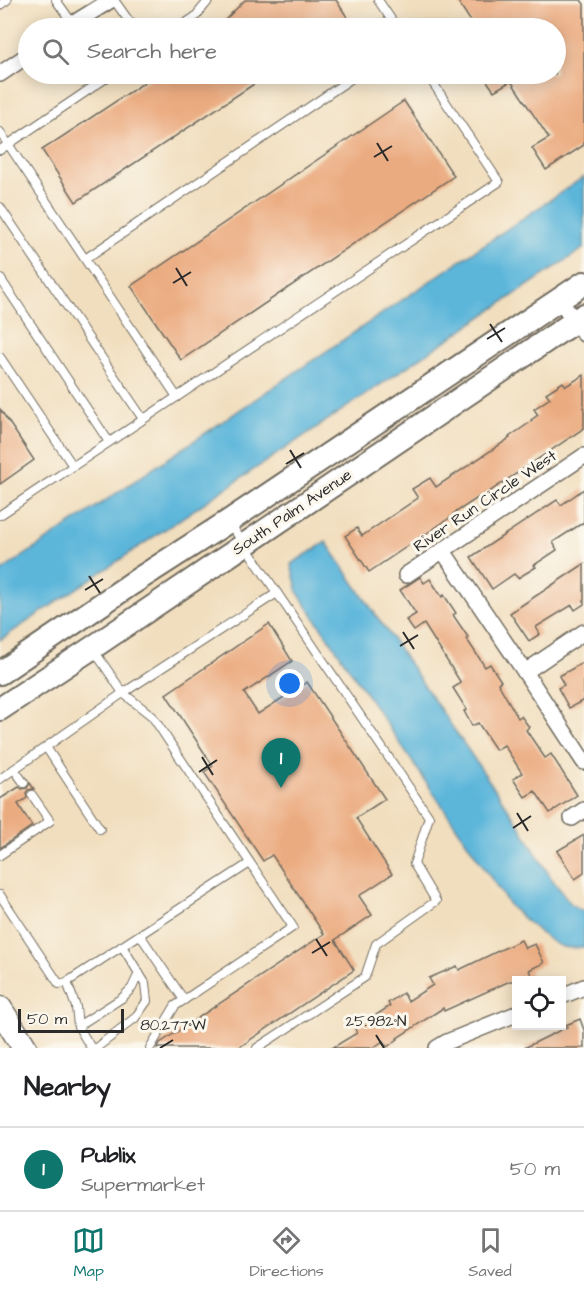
<!DOCTYPE html>
<html lang="en">
<head>
<meta charset="utf-8">
<style>
  :root { --surface:#fff; --page:#f2f2f2; --text:#202124; --muted:#757577; --line:#e0e0e0; --accent:#0f766e }
  body { margin:0; font-family:"Architects Daughter",sans-serif; background:var(--page); color:var(--text) }
  .controls { position:absolute; right:18px; bottom:18px; display:grid; overflow:hidden; border-radius:0px; box-shadow:0 3px 15px #0003 }
  .controls button { width:54px; height:54px; display:grid; place-items:center; padding:0; border:0; border-bottom:2px solid var(--line); background:var(--surface); color:var(--text); font:30px sans-serif }
  .scale { position:absolute; left:18px; bottom:15px; width:106px; box-sizing:border-box; padding-left:6px; border:3px solid #2b2b2b; border-top:0; font-size:16px; line-height:21px; white-space:nowrap; color:#2b2b2b; -webkit-text-stroke:4px #fbf7ec; paint-order:stroke }
  .you { position:absolute; left:290px; top:684px; width:21px; height:21px; margin:-15px; border:4px solid #fff; border-radius:50%; background:#1a73e8; box-shadow:0 0 0 9px #1a73e833 }
  .badge { display:grid; place-items:center; width:39px; height:39px; border-radius:50%; background:var(--accent); color:#fff; font-size:20px; font-weight:700 }
  .pin { position:absolute; translate:-50% -50px; filter:drop-shadow(0 2px 3px #0008) }
  .pin::after { content:''; position:absolute; top:32px; width:21px; height:18px; background:inherit; clip-path:polygon(0 0,100% 0,50% 100%) }
  .list { margin:0; padding:0; list-style:none }
  h2 { display:flex; justify-content:space-between; align-items:center; height:78px; margin:0; padding:0 24px; font-size:26px }
  h2 small { font-size:20px; font-weight:400; color:var(--muted) }
  .list li { display:grid; grid-template-columns:39px 1fr auto; gap:18px; align-items:center; box-sizing:border-box; height:84px; padding:0 24px; border-top:2px solid var(--line) }
  .list b { display:block; font-size:22px; white-space:nowrap }
  .list p { margin:0; font-size:20px; white-space:nowrap; color:var(--muted) }
  .list em { font-size:20px; font-style:normal; color:var(--muted) }
  .icon { flex:none; width:33px; height:33px; fill:none; stroke:currentColor; stroke-width:2; stroke-linecap:round; stroke-linejoin:round }
  .map { position:relative; flex:none; width:584px; height:1048px; overflow:hidden }
  .search { position:absolute; background:var(--surface); box-shadow:0 3px 15px #0003; left:18px; right:18px; top:18px; height:66px; display:flex; align-items:center; gap:15px; box-sizing:border-box; padding:0 21px; border-radius:33px; color:var(--muted); font-size:22px }
  .sheet { height:162px; background:var(--surface) }
  nav { display:flex; justify-content:space-around; align-items:center; box-sizing:border-box; height:84px; border-top:2px solid var(--line); background:var(--surface); font-size:16px; color:var(--muted) }
  nav a { display:grid; justify-items:center; gap:3px }
  nav .on { color:var(--accent) }
  .map>svg:first-child { display:block }
</style>
</head>
<body>
<div class="map">
<svg width="584" height="1048" viewBox="0 0 584 1048">
  <rect width="100%" height="100%" fill="#fbf7ec"/>
  <filter id="ink" filterUnits="userSpaceOnUse"><feTurbulence type="fractalNoise" baseFrequency=".0167" numOctaves="2"/><feDisplacementMap in="SourceGraphic" scale="12" xChannelSelector="R" yChannelSelector="G"/><feConvolveMatrix kernelMatrix="1 2 1 2 8 2 1 2 1" color-interpolation-filters="sRGB"/></filter>
  <filter id="wash" filterUnits="userSpaceOnUse"><feTurbulence type="fractalNoise" baseFrequency=".008" numOctaves="4" result="noise"/><feDisplacementMap in="SourceGraphic" scale="24" xChannelSelector="R" yChannelSelector="G"/><feGaussianBlur stdDeviation="1.35" result="paint"/><feColorMatrix in="noise" values="0 0 0 0 0 0 0 0 0 0 0 0 0 0 0 0 0 1.4 0 .05"/><feComposite in="paint" operator="in"/></filter>
  <g filter="url(#wash)">
    <rect width="100%" height="100%" fill="#f1debe"/>
    <!-- water -->
    <g fill="#5cb6da" stroke="#447082" stroke-width="1.5">
      <path d="M584 177V248L0 640V572Z"/>
      <path d="M326 542 518 823 551 878 571 904 580 910H584V947C576 948 568 949 560 946 547 941 521 916 510 906L298 593 291 564Z"/>
    </g>
    <g id="blocks">
      <!-- building -->
      <g fill="#ebab80">
        <path d="M245 0H336L349 20 336 28H217Z"/>
        <path d="M457 0H581L584 4V145L546 170 532 148 549 138 511 81 494 91 482 74H555V28H475Z"/>
        <path d="M157 74H269L76 202 42 150Z"/>
        <path d="M404 101 454 176 181 360 131 286Z"/>
        <path d="M584 375V428L483 496 482 495 453 514 454 515 369 572 345 536 357 528 362 536 418 498 412 489 430 478 436 487 510 438 509 437 532 421 531 420 538 415 534 409 550 398 546 393 563 382 566 386Z"/>
        <path d="M0 409 34 460 0 484Z"/>
        <path d="M584 489V522L553 542 557 550 534 565 536 567 518 578 514 574 492 589 471 557 557 500 561 505Z"/>
        <path d="M584 564V604L575 610 572 605 536 627 540 634 529 641 510 613Z"/>
        <path d="M420 577 424 583 430 579 442 597 444 595 456 613 453 615 468 637 466 638 485 667 490 664 501 681 498 683 518 718 521 716 529 727 526 730 545 758 551 754 577 795 550 813 535 791 525 797 513 779 522 773 504 745 496 750 478 723 472 726 464 711 467 710 453 688 461 683 424 624 414 631 406 620 416 614 400 590Z"/>
        <path d="M269 624 292 661 244 693 258 714 307 682 385 799 356 818 392 874 359 896 372 915 335 940 354 970 238 1048H157L160 1043 324 934 272 855 263 861 204 772 213 766 166 694Z"/>
        <path d="M584 662V700L569 708 558 688 564 685 559 676Z"/>
        <path d="M30 783 34 789 28 790 26 793 27 798 18 804 32 826 0 848V799L19 787 22 789 27 788Z"/>
        <path d="M584 835V873L575 879 557 851Z"/>
        <path d="M521 940 525 948 535 944 544 963 529 970 531 975 519 981H510L444 1011 443 1008 397 1038 398 1039 387 1047 383 1041 373 1048H332L357 1033 355 1029 390 1006 388 1003 403 993 408 1001 433 985 429 978 457 966 459 970Z"/>
        <path d="M580 1019 584 1030V1048H524L567 1027 566 1025Z"/>
      </g>
    </g>
  </g>
  <g filter="url(#ink)">
    <use href="#blocks" fill-opacity="0" stroke="#706a5e" stroke-width="1.5"/>
    <g fill="none" stroke-linecap="round" stroke-linejoin="round">
      <defs>
        <g id="lane">
          <path d="M56 0 73 24"/>
          <path d="M114 0 134 28"/>
          <path d="M378 0 397 28"/>
          <path d="M0 5 7 0"/>
          <path d="M178 28 195 17 209 0"/>
          <path d="M0 132 177 397"/>
          <path d="M0 150 112 74"/>
          <path d="M0 207 143 419"/>
          <path d="M85 259 358 74"/>
          <path d="M0 278 109 442"/>
          <path d="M0 357 73 466"/>
          <path d="M0 515 499 182 427 74"/>
          <path d="M229 522 429 817 414 864 436 901 376 944 365 977 257 1048"/>
          <path d="M93 649 123 693 277 593"/>
          <path d="M46 747 100 829"/>
          <path d="M14 769 24 783"/>
          <path d="M0 779 123 693 152 716 293 927 175 1006 150 1048"/>
          <path d="M0 855 50 821 32 795"/>
          <path d="M0 895 59 984 67 982 250 863"/>
          <path d="M140 935 184 1000"/>
          <path d="M67 982 76 1007 78 1026 91 1048"/>
          <path d="M78 1026 122 998 132 988 139 973"/>
          <path d="M96 1048 135 1018 147 1001 145 983 122 946"/>
        </g>
        <g id="street">
          <path d="M66 28 111 0"/>
          <path d="M0 74 28 55"/>
          <path d="M559 299 584 334"/>
          <path d="M443 551 525 672 584 762"/>
          <path d="M406 575 584 456"/>
          <path d="M525 672 584 632"/>
          <path d="M572 818 584 810"/>
          <path d="M562 996 584 987"/>
          <path d="M437 1048 447 1042 516 1014"/>
        </g>
        <g id="secondary">
          <path d="M0 673 131 584 229 521 584 283"/>
          <path d="M0 709 92 648 584 315"/>
        </g>
        <path id="primary" d="M0 1009 25 1048"/>
      </defs>
      <!-- lane casing -->
      <use href="#lane" stroke="#706a5e" stroke-width="10"/>
      <!-- street casing -->
      <use href="#street" stroke="#706a5e" stroke-width="18"/>
      <!-- secondary casing -->
      <use href="#secondary" stroke="#706a5e" stroke-width="26"/>
      <!-- primary casing -->
      <use href="#primary" stroke="#706a5e" stroke-width="27"/>
      <!-- lane -->
      <use href="#lane" stroke="#fff" stroke-width="8"/>
      <!-- street -->
      <use href="#street" stroke="#fff" stroke-width="15"/>
      <!-- secondary -->
      <use href="#secondary" stroke="#fff" stroke-width="22"/>
      <!-- primary -->
      <use href="#primary" stroke="#fff" stroke-width="24"/>
    </g>
  </g>
  <!-- ticks -->
  <path fill="none" stroke="#2b2b2b" stroke-width="2" d="M377 143 388 161M374 157 392 146M176 268 187 286M173 283 191 272M490 324 502 342M487 339 505 328M290 450 301 468M286 464 304 453M89 576 100 593M85 590 103 579M403 632 414 649M400 646 418 635M202 757 213 775M199 772 217 760M517 813 528 831M513 828 531 816M316 939 327 956M312 953 330 942M376 1035 384 1048M160 1048 173 1040"/>
  <g text-anchor="middle" dominant-baseline="central" stroke-width="6" stroke-linejoin="round" paint-order="stroke">
    <!-- street labels -->
    <g font-size="16" fill="#2b2b2b" stroke="#fbf7ec">
      <text transform="translate(485 501) rotate(-34)">River Run Circle West</text>
      <text transform="translate(292 512) rotate(-34)">South Palm Avenue</text>
    </g>
  </g>
  <g font-size="15" text-anchor="middle" fill="#2b2b2b" stroke="#fbf7ec" stroke-width="6" stroke-linejoin="round" paint-order="stroke">
    <text x="376" y="1026">25.982°N</text>
    <text x="173" y="1030">80.277°W</text>
  </g>
</svg>
<div class="controls">
<button><svg class="icon" aria-label="locate" viewBox="0 0 24 24"><circle cx="12" cy="12" r="6"/><path d="M12 2v4M12 18v4M2 12h4M18 12h4"/></svg></button>
</div>
<div class="scale">50 m</div>
<div class="you"></div>
<div class="pin badge" style="left:281px;top:788px">1</div>
<div class="search"><svg class="icon" aria-label="search" viewBox="0 0 24 24"><circle cx="10" cy="10" r="6"/><path d="M15 15l6 6"/></svg>Search here</div>
</div>
<section class="sheet">
<h2>Nearby<small></small></h2>
<ul class="list">
<li><span class="badge">1</span><div><b>Publix</b><p>Supermarket</p></div><em>50 m</em></li>
</ul>
</section>
<nav>
<a class="on"><svg class="icon" aria-label="map" viewBox="0 0 24 24"><path d="M3 6l6-2 6 2 6-2v14l-6 2-6-2-6 2zM9 4v14M15 6v14"/></svg>Map</a>
<a><svg class="icon" aria-label="directions" viewBox="0 0 24 24"><path d="M12 3l9 9-9 9-9-9zM9 14v-3h6M13 9l2 2-2 2"/></svg>Directions</a>
<a><svg class="icon" aria-label="saved" viewBox="0 0 24 24"><path d="M7 4h10v16l-5-4-5 4z"/></svg>Saved</a>
</nav>
</body>
</html>
